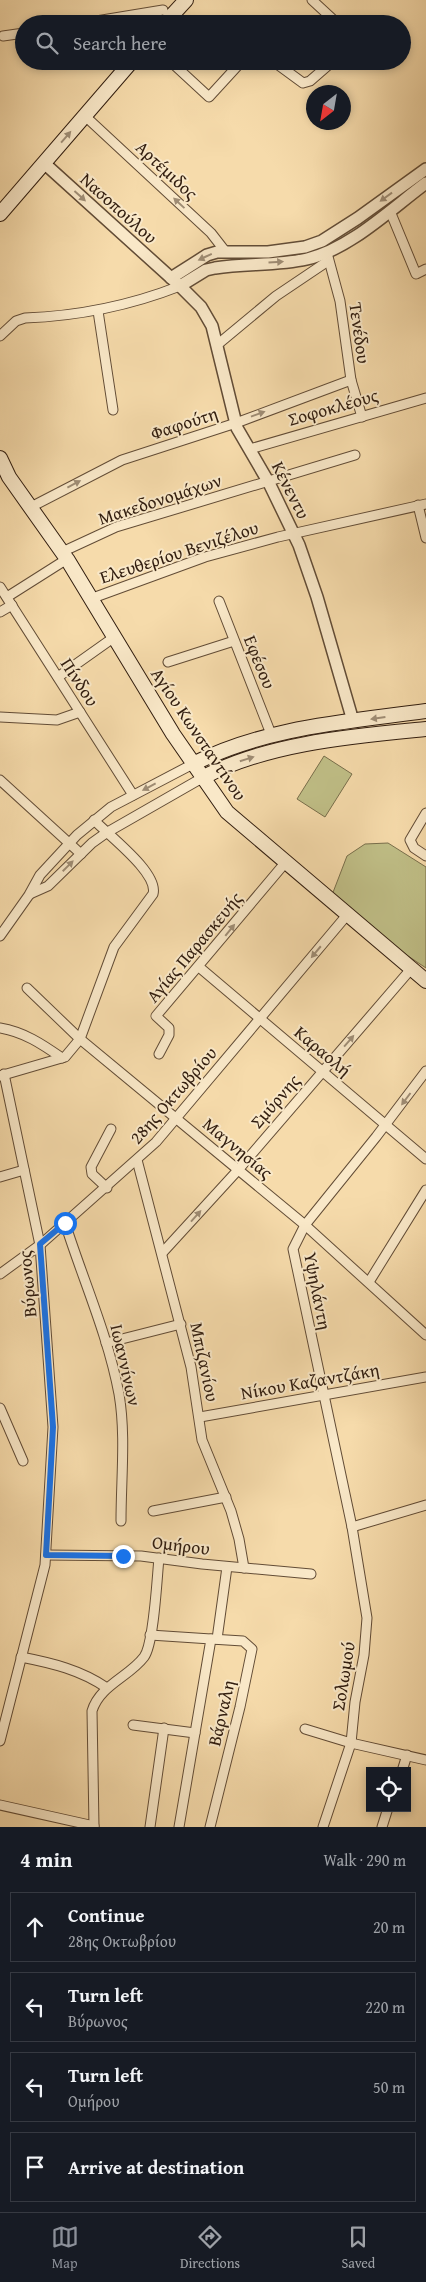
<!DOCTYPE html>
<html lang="en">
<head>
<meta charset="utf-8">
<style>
  :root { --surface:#171b24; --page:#20242c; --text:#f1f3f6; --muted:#9ea1a6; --line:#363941; --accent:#8c9099 }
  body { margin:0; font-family:"Gentium Book Plus",serif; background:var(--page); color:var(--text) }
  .controls { position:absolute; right:15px; bottom:15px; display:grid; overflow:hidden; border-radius:0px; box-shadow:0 2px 8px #0003 }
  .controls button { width:45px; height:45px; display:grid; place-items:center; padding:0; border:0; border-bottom:1px solid var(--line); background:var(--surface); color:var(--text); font:25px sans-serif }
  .compass { position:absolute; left:306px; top:85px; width:45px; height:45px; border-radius:50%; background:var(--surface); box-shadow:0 2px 8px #0003; rotate:211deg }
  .stop { position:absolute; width:15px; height:15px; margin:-11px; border:4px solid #1a73e8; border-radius:50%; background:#fff }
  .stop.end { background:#1a73e8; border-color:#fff; box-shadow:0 1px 5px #0008 }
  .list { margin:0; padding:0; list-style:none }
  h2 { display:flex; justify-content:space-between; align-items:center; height:65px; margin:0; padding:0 20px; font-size:21px }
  h2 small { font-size:16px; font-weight:400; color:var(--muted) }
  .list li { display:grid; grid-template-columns:32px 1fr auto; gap:15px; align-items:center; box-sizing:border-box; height:70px; margin:0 10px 10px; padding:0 10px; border:1px solid var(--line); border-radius:0px }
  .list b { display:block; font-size:19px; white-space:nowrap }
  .list p { margin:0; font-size:16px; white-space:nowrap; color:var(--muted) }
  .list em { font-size:16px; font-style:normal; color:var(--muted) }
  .icon { flex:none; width:28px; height:28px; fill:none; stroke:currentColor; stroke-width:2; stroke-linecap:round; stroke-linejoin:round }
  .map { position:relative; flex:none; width:426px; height:1827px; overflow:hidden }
  .search { position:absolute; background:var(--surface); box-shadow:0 2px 8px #0003; left:15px; right:15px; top:15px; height:55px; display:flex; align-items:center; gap:12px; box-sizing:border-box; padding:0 18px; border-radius:28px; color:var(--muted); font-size:19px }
  .sheet { height:385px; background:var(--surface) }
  nav { display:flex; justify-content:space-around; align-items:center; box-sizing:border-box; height:70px; border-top:1px solid var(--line); background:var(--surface); font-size:14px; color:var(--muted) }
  nav a { display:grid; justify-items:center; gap:2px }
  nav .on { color:var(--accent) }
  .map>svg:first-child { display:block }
</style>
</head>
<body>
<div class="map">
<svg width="426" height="1827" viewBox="0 0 426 1827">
  <rect width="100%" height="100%" fill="#f6dbab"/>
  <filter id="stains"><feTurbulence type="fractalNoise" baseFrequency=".004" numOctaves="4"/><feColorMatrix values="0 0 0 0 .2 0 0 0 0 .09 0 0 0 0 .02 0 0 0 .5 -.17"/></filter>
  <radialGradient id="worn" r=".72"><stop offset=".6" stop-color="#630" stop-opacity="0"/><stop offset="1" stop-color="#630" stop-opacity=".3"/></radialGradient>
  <!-- green -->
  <g fill="#c0bf87" stroke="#786e4b">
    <path d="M324 756 352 774 325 817 297 799Z"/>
    <path d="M388 843 426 867V968L393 946 332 895 347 856 365 844Z"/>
  </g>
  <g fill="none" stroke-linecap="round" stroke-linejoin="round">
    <defs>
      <g id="minor">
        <path d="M312 0 338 24"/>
        <path d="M78 24 163 10"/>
        <path d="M3 36 24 33"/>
        <path d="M170 61 209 97 242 61"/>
        <path d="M273 61 303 83 310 81 333 61"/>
        <path d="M85 116 211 233 225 251"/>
        <path d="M390 211 416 274 426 269"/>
        <path d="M327 253 340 301 351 380 362 417"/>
        <path d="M98 311 113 410"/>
        <path d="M0 336 16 321 25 318C80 316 129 306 180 286"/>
        <path d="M217 345 276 296 328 261"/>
        <path d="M250 449 426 398"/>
        <path d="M418 505 426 538"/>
        <path d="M31 507 122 460 236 423 351 380"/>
        <path d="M62 552 116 527 355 455"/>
        <path d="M0 587 133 795"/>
        <path d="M7 597 67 559"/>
        <path d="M90 599 205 557 278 537 426 504"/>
        <path d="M219 601 271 734"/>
        <path d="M0 612 12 605"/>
        <path d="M168 662 234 641"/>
        <path d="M58 677 113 638"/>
        <path d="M0 717 57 720 80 712"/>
        <path d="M0 780 81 854"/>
        <path d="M426 813 410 840 414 848 426 856"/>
        <path d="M30 894 48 886 92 843 106 833 202 778"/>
        <path d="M0 936 29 895 40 875 77 835 111 807 193 764"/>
        <path d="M199 967 426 1159"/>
        <path d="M27 988 80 1039 305 1225 426 1335"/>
        <path d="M0 1028C24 1032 42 1044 62 1058"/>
        <path d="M159 1054 169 1035V1028L156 1016 285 863"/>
        <path d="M0 1076 65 1057 80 1039 114 947 153 894C159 873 108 835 94 820"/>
        <path d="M137 1160 191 1367 202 1440 231 1511 239 1539 244 1568"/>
        <path d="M0 1177 24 1170"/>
        <path d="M107 1188 92 1174 91 1167 111 1129"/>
        <path d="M65 1223C83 1280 108 1335 119 1394 126 1435 121 1479 121 1521"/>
        <path d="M163 1252 238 1170 411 969"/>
        <path d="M0 1274 40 1245 156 1142 347 915"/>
        <path d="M369 1282 426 1190"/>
        <path d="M106 1343 181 1324"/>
        <path d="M0 1408 23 1461"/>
        <path d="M200 1417 426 1377"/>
        <path d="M153 1511 226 1497"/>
        <path d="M352 1527 426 1505"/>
        <path d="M46 1555 141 1556 202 1564 311 1574"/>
        <path d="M150 1635 211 1639 179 1827"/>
        <path d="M217 1639 227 1567"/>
        <path d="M21 1657C52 1663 81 1670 107 1688"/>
        <path d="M133 1725 195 1733"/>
        <path d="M305 1729 351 1743 426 1760"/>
        <path d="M0 1741 45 1565 53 1427 40 1245 4 1074"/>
        <path d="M402 1771 407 1755"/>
        <path d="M0 1805 94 1826"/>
        <path d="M94 1827 92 1711C100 1685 129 1677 144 1657 154 1644 157 1577 159 1558"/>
        <path d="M150 1827 164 1728"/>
        <path d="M210 1827 240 1707 252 1649 243 1641 211 1639"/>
        <path d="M323 1827 351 1743 355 1702 364 1655 367 1618 352 1527 293 1249 305 1225 376 1137 426 1071"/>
        <path d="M382 1827 388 1808"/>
      </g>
      <g id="tertiary">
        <path d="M44 163 180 286 201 307 212 326 237 428 269 483 299 545 317 597 353 721"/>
        <path d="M171 278 207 255 217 252H268L305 247 322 241 358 218 426 169"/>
        <path d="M180 286 206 270 215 268C246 263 277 266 307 259 350 249 391 209 426 183"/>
      </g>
      <g id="secondary">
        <path d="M164 24 186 0"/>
        <path d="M0 214 132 61"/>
        <path d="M0 458 9 477 67 559 173 734 227 812 426 981"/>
        <path d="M193 764C266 727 346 722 426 711"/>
        <path d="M202 778C266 743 354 736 426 729"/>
      </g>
    </defs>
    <!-- minor casing -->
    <use href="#minor" stroke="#624c36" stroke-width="11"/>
    <!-- tertiary casing -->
    <use href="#tertiary" stroke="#624c36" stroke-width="14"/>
    <!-- secondary casing -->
    <use href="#secondary" stroke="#311d0f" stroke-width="16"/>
    <!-- minor -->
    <use href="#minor" stroke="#f9e8c8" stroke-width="9"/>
    <!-- tertiary -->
    <use href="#tertiary" stroke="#f9e8c8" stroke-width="11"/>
    <!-- secondary -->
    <use href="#secondary" stroke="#f9e8c8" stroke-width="14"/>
  </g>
  <!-- one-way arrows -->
  <defs><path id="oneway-solid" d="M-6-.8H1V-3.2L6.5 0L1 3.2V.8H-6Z" transform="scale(1.25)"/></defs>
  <g fill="#9f8d75">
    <use href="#oneway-solid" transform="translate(66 137) rotate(-49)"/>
    <use href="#oneway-solid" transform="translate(80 196) rotate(42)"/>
    <use href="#oneway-solid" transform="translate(386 197) rotate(144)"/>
    <use href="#oneway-solid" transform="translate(179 203) rotate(-137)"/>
    <use href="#oneway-solid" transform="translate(205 257) rotate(155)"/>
    <use href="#oneway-solid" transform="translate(276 262) rotate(-4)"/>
    <use href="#oneway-solid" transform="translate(258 414) rotate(-20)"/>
    <use href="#oneway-solid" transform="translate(74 484) rotate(-28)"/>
    <use href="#oneway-solid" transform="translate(378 718) rotate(172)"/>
    <use href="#oneway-solid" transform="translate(247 759) rotate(-17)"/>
    <use href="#oneway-solid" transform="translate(149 787) rotate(152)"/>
    <use href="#oneway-solid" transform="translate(68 866) rotate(-45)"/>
    <use href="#oneway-solid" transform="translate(230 930) rotate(-51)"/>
    <use href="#oneway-solid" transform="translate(316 952) rotate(130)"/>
    <use href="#oneway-solid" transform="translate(349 1041) rotate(-49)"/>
    <use href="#oneway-solid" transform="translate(406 1099) rotate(127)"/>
    <use href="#oneway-solid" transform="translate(196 1216) rotate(-48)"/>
  </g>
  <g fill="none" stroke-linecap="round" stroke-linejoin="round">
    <!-- route -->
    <path stroke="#1a73e8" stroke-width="6" d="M65 1223 40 1244 53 1427 46 1555 123 1556"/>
  </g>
  <g text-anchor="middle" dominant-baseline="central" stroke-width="4" stroke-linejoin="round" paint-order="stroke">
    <!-- street labels -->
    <g font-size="18" fill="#311d0f" stroke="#f9e8c8">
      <text transform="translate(167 170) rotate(43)">Αρτέμιδος</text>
      <text transform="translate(119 208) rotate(42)">Νασοπούλου</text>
      <text transform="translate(360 333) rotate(82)">Τενέδου</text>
      <text transform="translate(333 407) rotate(-16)">Σοφοκλέους</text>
      <text transform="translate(184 423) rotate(-18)">Φαφούτη</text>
      <text transform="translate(291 490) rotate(63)">Κένεντυ</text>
      <text transform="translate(160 499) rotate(-18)">Μακεδονομάχων</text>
      <text transform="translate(179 552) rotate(-18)">Ελευθερίου Βενιζέλου</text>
      <text transform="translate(260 662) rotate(68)">Εφέσου</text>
      <text transform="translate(80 682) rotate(57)">Πίνδου</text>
      <text transform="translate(199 734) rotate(56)">Αγίου Κωνσταντίνου</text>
      <text transform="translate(194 947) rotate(-50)">Αγίας Παρασκευής</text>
      <text transform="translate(323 1051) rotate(40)">Καραολή</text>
      <text transform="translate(173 1095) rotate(-49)">28ης Οκτωβρίου</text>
      <text transform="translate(275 1101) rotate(-49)">Σμύρνης</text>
      <text transform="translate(238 1148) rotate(40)">Μαγνησίας</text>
      <text transform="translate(27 1284) rotate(-95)">Βύρωνος</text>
      <text transform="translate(318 1291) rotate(79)">Υψηλάντη</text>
      <text transform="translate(205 1362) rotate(78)">Μπιζανίου</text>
      <text transform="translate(126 1365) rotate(77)">Ιωαννίνων</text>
      <text transform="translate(310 1381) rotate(-10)">Νίκου Καζαντζάκη</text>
      <text transform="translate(181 1545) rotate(7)">Ομήρου</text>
      <text transform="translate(343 1676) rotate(-81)">Σολωμού</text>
      <text transform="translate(221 1713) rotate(-77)">Βάρναλη</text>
    </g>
  </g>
  <rect width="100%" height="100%" filter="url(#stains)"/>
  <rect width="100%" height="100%" fill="url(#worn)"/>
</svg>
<div class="controls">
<button><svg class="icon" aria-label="locate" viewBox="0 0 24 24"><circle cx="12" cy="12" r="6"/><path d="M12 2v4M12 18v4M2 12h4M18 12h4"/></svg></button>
</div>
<svg class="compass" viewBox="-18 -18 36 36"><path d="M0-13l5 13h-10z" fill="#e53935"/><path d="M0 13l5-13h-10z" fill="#9ea1a6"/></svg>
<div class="stop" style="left:65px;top:1223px"></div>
<div class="stop end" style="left:123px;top:1556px"></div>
<div class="search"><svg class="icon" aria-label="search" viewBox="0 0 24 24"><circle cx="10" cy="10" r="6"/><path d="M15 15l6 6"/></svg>Search here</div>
</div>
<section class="sheet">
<h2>4 min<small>Walk · 290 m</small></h2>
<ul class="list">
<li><svg class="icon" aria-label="ahead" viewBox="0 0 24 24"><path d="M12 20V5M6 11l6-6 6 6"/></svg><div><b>Continue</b><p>28ης Οκτωβρίου</p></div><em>20 m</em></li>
<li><svg class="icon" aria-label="left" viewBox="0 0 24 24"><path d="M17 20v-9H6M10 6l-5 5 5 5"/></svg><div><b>Turn left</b><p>Βύρωνος</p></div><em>220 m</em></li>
<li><svg class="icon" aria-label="left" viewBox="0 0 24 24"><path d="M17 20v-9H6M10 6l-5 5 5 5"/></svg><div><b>Turn left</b><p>Ομήρου</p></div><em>50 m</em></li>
<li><svg class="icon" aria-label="arrive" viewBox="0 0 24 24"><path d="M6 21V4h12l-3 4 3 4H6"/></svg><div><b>Arrive at destination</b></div></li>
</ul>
</section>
<nav>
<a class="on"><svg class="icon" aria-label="map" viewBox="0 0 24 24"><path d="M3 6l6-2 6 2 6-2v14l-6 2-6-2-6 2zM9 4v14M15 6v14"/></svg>Map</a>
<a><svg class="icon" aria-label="directions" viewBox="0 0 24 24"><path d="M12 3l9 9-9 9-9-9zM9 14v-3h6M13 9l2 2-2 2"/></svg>Directions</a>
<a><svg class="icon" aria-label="saved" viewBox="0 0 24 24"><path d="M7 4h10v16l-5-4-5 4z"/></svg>Saved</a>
</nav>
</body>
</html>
